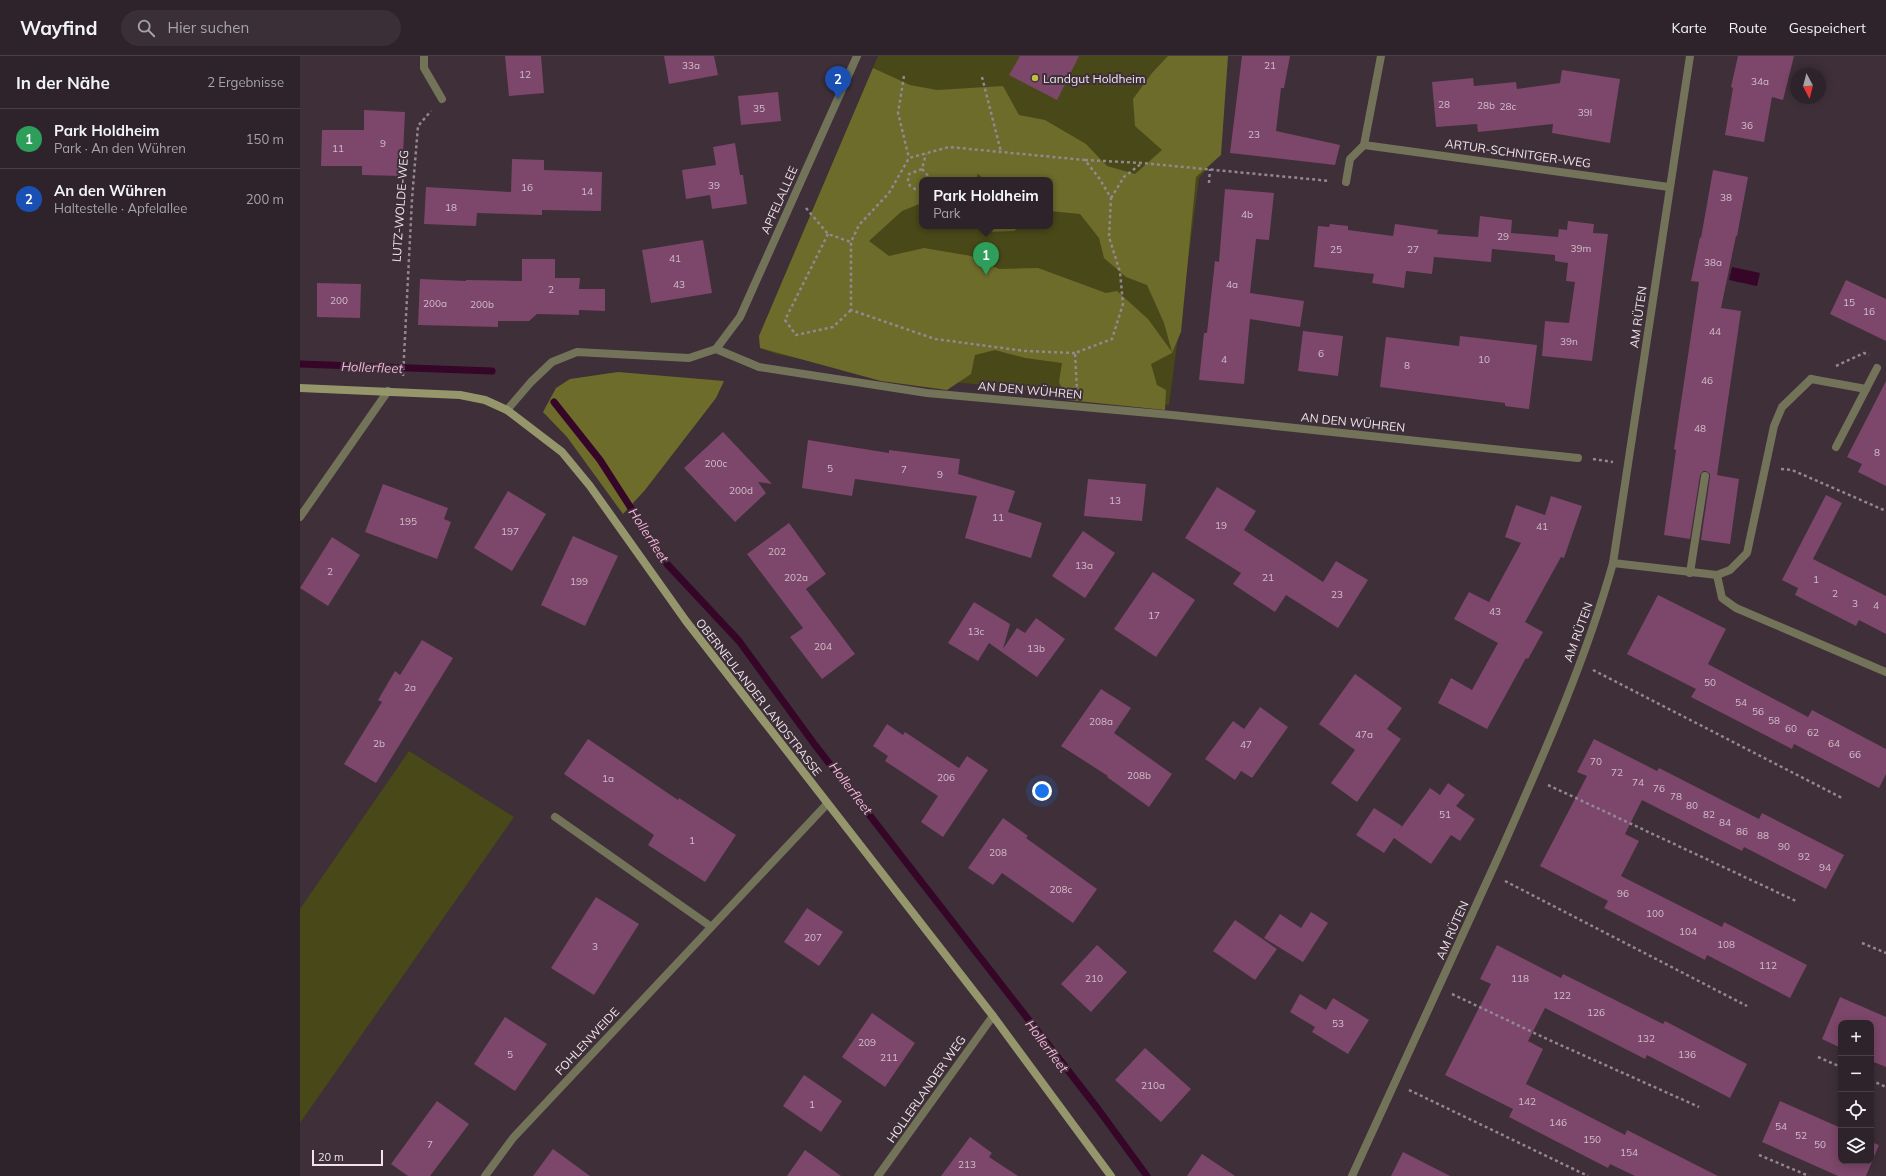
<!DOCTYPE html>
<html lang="de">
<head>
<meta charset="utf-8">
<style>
  :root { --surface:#2e232a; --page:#3a2f36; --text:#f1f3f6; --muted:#a7a4a8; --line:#494047; --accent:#c1be40 }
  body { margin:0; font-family:Mulish,sans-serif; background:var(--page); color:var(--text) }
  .controls { position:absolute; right:12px; bottom:12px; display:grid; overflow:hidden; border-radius:8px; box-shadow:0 2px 10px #0003 }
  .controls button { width:36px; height:36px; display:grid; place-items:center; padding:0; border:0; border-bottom:1px solid var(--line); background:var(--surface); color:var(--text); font:20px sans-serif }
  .compass { position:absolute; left:1490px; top:12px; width:36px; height:36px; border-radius:50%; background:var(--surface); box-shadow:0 2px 10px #0003; rotate:173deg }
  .scale { position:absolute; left:12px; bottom:10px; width:71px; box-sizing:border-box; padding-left:4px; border:2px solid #eee4ea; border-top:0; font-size:11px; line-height:14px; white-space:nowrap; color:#eee4ea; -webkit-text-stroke:3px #3e2f38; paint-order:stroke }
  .you { position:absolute; left:742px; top:735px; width:14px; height:14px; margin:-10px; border:3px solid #fff; border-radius:50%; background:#1a73e8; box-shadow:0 0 0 6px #1a73e833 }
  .badge { display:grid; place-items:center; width:26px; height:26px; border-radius:50%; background:var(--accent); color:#fff; font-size:13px; font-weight:700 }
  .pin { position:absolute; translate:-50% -33px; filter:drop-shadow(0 1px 2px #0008) }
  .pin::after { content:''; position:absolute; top:21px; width:14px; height:12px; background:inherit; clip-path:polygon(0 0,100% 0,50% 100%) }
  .popup { position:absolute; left:619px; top:121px; width:134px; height:52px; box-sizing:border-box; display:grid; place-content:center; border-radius:8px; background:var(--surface); filter:drop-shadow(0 1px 3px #0005); font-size:13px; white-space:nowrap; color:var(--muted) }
  .popup b { font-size:15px; color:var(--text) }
  .popup::after { content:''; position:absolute; left:50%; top:100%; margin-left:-8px; border:8px solid transparent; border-top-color:var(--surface) }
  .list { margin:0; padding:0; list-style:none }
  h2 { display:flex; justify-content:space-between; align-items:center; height:52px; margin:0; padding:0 16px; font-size:17px }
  h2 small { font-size:13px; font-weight:400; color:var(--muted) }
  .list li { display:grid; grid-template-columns:26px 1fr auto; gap:12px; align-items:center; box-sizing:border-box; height:60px; padding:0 16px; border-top:1px solid var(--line) }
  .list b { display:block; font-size:15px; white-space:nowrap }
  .list p { margin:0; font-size:13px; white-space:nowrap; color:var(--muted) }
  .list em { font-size:13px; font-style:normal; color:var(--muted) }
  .icon { flex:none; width:22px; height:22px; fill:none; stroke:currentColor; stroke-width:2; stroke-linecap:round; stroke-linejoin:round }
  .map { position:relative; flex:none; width:1586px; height:1120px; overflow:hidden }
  header { display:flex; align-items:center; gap:24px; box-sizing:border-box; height:56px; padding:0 20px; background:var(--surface); border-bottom:1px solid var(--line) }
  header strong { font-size:19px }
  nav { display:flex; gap:22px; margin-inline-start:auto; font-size:14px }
  .search { width:280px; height:36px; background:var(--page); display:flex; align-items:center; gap:10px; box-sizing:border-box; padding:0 14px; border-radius:22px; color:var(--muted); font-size:15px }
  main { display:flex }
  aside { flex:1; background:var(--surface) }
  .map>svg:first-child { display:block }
</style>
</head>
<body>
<header>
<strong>Wayfind</strong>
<div class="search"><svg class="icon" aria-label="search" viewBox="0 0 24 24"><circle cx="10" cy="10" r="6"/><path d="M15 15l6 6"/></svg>Hier suchen</div>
<nav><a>Karte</a><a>Route</a><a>Gespeichert</a></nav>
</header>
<main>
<aside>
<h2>In der Nähe<small>2 Ergebnisse</small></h2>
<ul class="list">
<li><span class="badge" style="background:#2e9e5b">1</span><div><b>Park Holdheim</b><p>Park · An den Wühren</p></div><em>150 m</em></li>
<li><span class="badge" style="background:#1a4fb4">2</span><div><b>An den Wühren</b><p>Haltestelle · Apfelallee</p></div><em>200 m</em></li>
</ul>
</aside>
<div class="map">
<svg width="1586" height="1120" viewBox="0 0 1586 1120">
  <rect width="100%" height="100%" fill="#3e2f38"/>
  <!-- green -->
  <g fill="#494819" fill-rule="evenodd">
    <path d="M578 0H925L913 106 899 122 869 349 579 318 476 298 460 292 459 280ZM622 124H750V170H622Z"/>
    <path d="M109 695 214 761 0 1067V853Z"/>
  </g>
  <!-- forest -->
  <g fill="#6d6c2b" fill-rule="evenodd">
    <path d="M868 0H928L921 99 896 121 881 276 872 297 851 308 857 329 866 334 865 354 767 344 759 326 762 307 725 302 695 294 675 299 671 318 647 334 581 325 460 292 459 280 573 12 610 29 637 34 703 30 719 59 745 64 786 88 807 110 835 118 862 94 835 70 833 43 852 17ZM678 118 685 124H750V155L780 158 799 182 804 202 826 221 847 229 864 267 872 296 848 263 817 235 806 237 738 212 699 213 671 200 624 192 589 200 569 185 602 155 622 147V124H675Z"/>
    <path d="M687 170H720L714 175 685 176Z"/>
    <path d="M318 316 424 325 416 342 345 434 323 458 267 381 243 356 256 332 270 323Z"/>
  </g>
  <!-- water -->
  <path fill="#350628" d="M1432 211 1460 217 1457 230 1429 224Z"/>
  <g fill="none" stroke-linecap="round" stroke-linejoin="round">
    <!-- stream -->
    <g stroke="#350628" stroke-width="7">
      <path d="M0 308 192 315"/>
      <path d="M254 346 300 404 367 508 439 585 515 689 798 1053 847 1120"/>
    </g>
  </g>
  <!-- building -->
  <g fill="#7c476a">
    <path d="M205 0H241L244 37 209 40Z"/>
    <path d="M364 0H414L418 19 369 28Z"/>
    <path d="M720 0H779L757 44 709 19Z"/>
    <path d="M942 0H990L984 32H981L976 75 1040 89 1035 109 930 97Z"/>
    <path d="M1438 0H1494L1483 44 1472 41 1464 86 1425 79 1433 32 1431 31Z"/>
    <path d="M1262 14 1320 23 1310 87 1252 77 1253 68 1178 76 1177 68 1136 71 1132 26 1173 22 1174 30 1216 26 1217 33 1260 27Z"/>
    <path d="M478 36 481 65 441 69 438 40Z"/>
    <path d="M64 54 105 56 102 120 62 119V110H21L22 74H64Z"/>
    <path d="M435 87 440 119H443L447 148 412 153 410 139 386 143 382 114 416 109 413 91Z"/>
    <path d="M212 103 244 104V114L302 116 301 155 242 154V159L177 157 176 170 124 168 126 131 211 136Z"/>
    <path d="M1413 114 1448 121 1437 180H1436L1421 252 1441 255 1417 419 1439 423 1430 488 1401 484 1410 421V418L1406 415H1403L1400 419 1390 483 1364 479 1376 394 1374 393 1399 226 1391 225 1400 181 1401 182Z"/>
    <path d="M925 133 974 137 969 184 956 183 950 237 1004 245 1000 271 950 263 944 328 899 324 904 277H907L915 205 919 206Z"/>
    <path d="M1180 160 1212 164 1211 177 1258 181 1259 173 1267 174 1268 165 1294 168 1293 177 1308 178 1292 305 1242 300 1245 265 1269 267 1275 226 1266 225 1268 207 1255 205V199L1192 193 1191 206 1134 201 1132 218 1106 215 1104 232 1072 227 1074 218 1014 211 1018 170 1029 171 1030 168 1048 170V174L1093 180 1095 168 1138 174 1137 178 1178 181Z"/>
    <path d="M403 184 412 237 351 247 342 194Z"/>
    <path d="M222 203H255V222H280L279 233H305V255L279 254V259L237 258 229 265H198V271L118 269 120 223 166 225V224L222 225Z"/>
    <path d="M1546 224 1586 243V285L1530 258Z"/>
    <path d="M17 227 61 228 60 262 17 261Z"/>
    <path d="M1003 275 1043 280 1038 320 998 315Z"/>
    <path d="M1160 280 1237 289 1229 353 1205 350V347L1080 331 1086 281 1159 290Z"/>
    <path d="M1586 325V430L1558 416 1562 408 1547 401Z"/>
    <path d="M423 376 472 428 458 426 466 437 435 466 384 412Z"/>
    <path d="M508 384 589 397V394L660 403 658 418 715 435 708 456 742 467 731 502 665 482 677 440 555 423 552 440 502 432Z"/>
    <path d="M788 423 846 428 842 465 784 460Z"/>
    <path d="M83 428 148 452 144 463 151 466 137 503 65 476Z"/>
    <path d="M917 431 956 455 944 474 1023 526 1036 505 1068 524 1038 572 986 539 975 556 933 528 941 517 885 482Z"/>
    <path d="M208 435 246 458 212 515 174 492Z"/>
    <path d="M1526 439 1542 447 1513 503 1586 540V578L1559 564 1556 570 1495 539 1498 532 1482 524Z"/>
    <path d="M1251 440 1282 450 1264 502 1261 501 1225 566 1243 576 1228 603 1226 602 1187 673 1138 647 1151 622 1172 634 1198 587 1154 563 1169 536 1189 546 1221 487 1205 481 1216 449 1245 459Z"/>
    <path d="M489 467 526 518 506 533 555 598 522 623 490 581 503 572 447 498Z"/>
    <path d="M783 475 815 497 785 542 752 520Z"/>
    <path d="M273 480 318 500 285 570 241 549Z"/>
    <path d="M32 481 60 499 28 550 0 532Z"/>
    <path d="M853 516 895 544 856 601 814 573Z"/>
    <path d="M1358 539 1426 573 1408 608 1508 661 1512 654 1586 693V718L1579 732 1494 688 1492 693 1391 641 1396 633 1327 598Z"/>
    <path d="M674 546 710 568 703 593 717 572 725 577 736 562 765 583 737 621 689 587 678 605 648 587Z"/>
    <path d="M122 584 153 602 76 727 44 708 82 646 78 644 95 615 100 619Z"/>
    <path d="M1055 618 1102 652 1087 673 1101 683 1057 746 1031 727 1055 694 1019 668Z"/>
    <path d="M801 633 831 652 814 677 872 718 849 751 807 721 808 720 761 690Z"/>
    <path d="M960 651 988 671 952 722 941 715 935 724 905 703 933 665 944 673Z"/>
    <path d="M587 668 603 679 605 676 659 712 667 700 688 714 643 781 621 766 638 740 585 705 588 700 573 690Z"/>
    <path d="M288 683 378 744 379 742 436 779 405 826 348 789 354 779 264 718Z"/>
    <path d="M1294 683 1357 715 1359 712 1459 763 1462 757 1544 799 1526 833 1444 791 1442 795 1342 744 1325 778 1339 785 1321 820 1422 871 1424 866 1507 909 1490 942 1407 899 1405 904 1304 852 1308 845 1240 810 1287 720 1277 716Z"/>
    <path d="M1148 727 1165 739 1156 750 1175 763 1160 785 1151 779 1131 808 1094 782 1084 797 1056 779 1074 752 1102 770 1098 776 1130 732 1140 739Z"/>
    <path d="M703 762 728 780 726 782 797 833 773 867 702 817 693 829 668 812Z"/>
    <path d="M296 841 339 868 294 939 251 912Z"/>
    <path d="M507 852 543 876 519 910 484 886Z"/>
    <path d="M1011 856 1028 867 1003 906 964 882 980 858 1001 872Z"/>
    <path d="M935 864 977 893 955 924 913 895Z"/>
    <path d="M797 889 827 916 791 956 761 928Z"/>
    <path d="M1197 889 1261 922 1263 918 1363 968 1365 965 1447 1008 1430 1042 1347 999 1345 1003 1245 952 1228 985 1243 993 1226 1028 1325 1079 1327 1074 1418 1120H1335L1310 1108 1308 1112 1209 1061 1213 1053 1145 1019 1191 928 1180 923Z"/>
    <path d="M1000 938 1026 954 1033 942 1069 964 1048 998 1012 976 1015 971 990 956Z"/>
    <path d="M1540 941 1586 961V1011L1571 1005V967H1541V992L1522 983Z"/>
    <path d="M572 957 615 987 585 1031 542 1001Z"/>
    <path d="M205 961 247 988 215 1035 174 1008Z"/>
    <path d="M845 992 891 1033 861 1066 815 1024Z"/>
    <path d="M504 1019 542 1045 521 1076 483 1050Z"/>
    <path d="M137 1045 169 1068 130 1120H108L91 1108Z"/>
    <path d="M1480 1045 1541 1072V1105H1571V1086L1579 1089 1566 1120H1538L1462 1086Z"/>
    <path d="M670 1081 692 1097 689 1101 718 1120H641Z"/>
    <path d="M253 1093 290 1120H233Z"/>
    <path d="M505 1094 541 1120H487Z"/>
    <path d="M1103 1096 1150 1120H1091Z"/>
    <path d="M902 1098 935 1120H887Z"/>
  </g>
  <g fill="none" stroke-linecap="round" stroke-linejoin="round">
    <!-- path -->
    <g stroke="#94878f" stroke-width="2.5" stroke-dasharray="3 3" stroke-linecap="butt">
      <path d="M604 20 598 57 609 102"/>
      <path d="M682 21 701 96"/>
      <path d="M785 104 842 107 1030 125"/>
      <path d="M622 113 629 121V124"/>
      <path d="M909 127 910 113"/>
      <path d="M622 133H615L610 130 608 124 609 118 622 113 626 98"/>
      <path d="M811 142 824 121 842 107"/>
      <path d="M506 152 528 178 551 186"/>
      <path d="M528 178 485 264 496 279 533 271 551 254"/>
      <path d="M775 297 725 295 635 283 551 254V186L559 169 589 137 609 102 649 91 785 104 799 122 811 142 809 181 820 216 823 248 812 283 775 297 777 334"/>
      <path d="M1536 310 1564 297 1569 299"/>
      <path d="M103 320 112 143 118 70 131 55"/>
      <path d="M1293 403 1313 406"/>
      <path d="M1481 413 1492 414 1586 455"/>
      <path d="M1293 614 1542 742"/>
      <path d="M1248 729 1496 845"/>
      <path d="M1205 825 1447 950"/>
      <path d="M1562 887 1586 897"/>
      <path d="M1152 938 1247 983 1399 1051"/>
      <path d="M1518 1001 1541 1011"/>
      <path d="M1571 1024 1586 1031"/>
      <path d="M1109 1034 1288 1120"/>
      <path d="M1459 1099 1509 1120"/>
    </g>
    <!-- lane -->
    <g stroke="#737359" stroke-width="8">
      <path d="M1046 126 1050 103 1064 89"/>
      <path d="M1511 323 1566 333"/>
      <path d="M1536 391 1577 312"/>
      <path d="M1390 517 1405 420"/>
    </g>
    <!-- street -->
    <g stroke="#737359" stroke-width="8">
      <path d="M124 0V12L142 43"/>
      <path d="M1081 0 1064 89 1369 131"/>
      <path d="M416 293 440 261 557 0"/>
      <path d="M207 354 231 326 252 306 277 296 389 302 416 293 459 311 627 337 872 359 1278 402"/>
      <path d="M0 461 88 335"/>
      <path d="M1313 507 1417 519 1430 514 1447 497 1474 370 1482 351 1511 323"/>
      <path d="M1417 519 1422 542 1436 552 1586 616"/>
      <path d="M255 761 410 870"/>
      <path d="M185 1120 213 1082 527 748"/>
      <path d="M578 1120 693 960"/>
      <path d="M1052 1120C1101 1012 1151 905 1200 797 1242 702 1285 607 1313 507L1390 0"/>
    </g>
    <!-- secondary -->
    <path stroke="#96966c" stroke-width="8" d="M0 332 160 339 185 344 207 354 262 396 290 430 386 565 693 960 811 1120"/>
  </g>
  <!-- markers -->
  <circle fill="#c1be40" stroke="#3e2f38" stroke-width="1.5" cx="735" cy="22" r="4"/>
  <g text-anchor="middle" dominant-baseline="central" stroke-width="4" stroke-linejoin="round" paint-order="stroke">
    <!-- number labels -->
    <g font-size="10" fill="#d2bdca">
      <text x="391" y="9">33a</text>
      <text x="970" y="9">21</text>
      <text x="225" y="18">12</text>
      <text x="1460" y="25">34a</text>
      <text x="1144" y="48">28</text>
      <text x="1186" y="49">28b</text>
      <text x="1208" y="50">28c</text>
      <text x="459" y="52">35</text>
      <text x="1285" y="56">39l</text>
      <text x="1447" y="69">36</text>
      <text x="954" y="78">23</text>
      <text x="83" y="87">9</text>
      <text x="38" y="92">11</text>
      <text x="414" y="129">39</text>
      <text x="227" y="131">16</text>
      <text x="287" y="135">14</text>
      <text x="1426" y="141">38</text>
      <text x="151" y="151">18</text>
      <text x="947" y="158">4b</text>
      <text x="1203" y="180">29</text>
      <text x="1281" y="192">39m</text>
      <text x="1036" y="193">25</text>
      <text x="1113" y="193">27</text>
      <text x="375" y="202">41</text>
      <text x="1413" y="206">38a</text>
      <text x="379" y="228">43</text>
      <text x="932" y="228">4a</text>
      <text x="251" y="233">2</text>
      <text x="39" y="244">200</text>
      <text x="1549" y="246">15</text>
      <text x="135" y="247">200a</text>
      <text x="182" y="248">200b</text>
      <text x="1569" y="255">16</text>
      <text x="1415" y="275">44</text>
      <text x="1269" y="285">39n</text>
      <text x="1021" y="297">6</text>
      <text x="924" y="303">4</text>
      <text x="1184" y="303">10</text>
      <text x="1107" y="309">8</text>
      <text x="1407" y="324">46</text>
      <text x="1400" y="372">48</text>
      <text x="1577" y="396">8</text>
      <text x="416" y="407">200c</text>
      <text x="530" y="412">5</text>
      <text x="604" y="413">7</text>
      <text x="640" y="418">9</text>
      <text x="441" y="434">200d</text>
      <text x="815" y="444">13</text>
      <text x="698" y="461">11</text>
      <text x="108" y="465">195</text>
      <text x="921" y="469">19</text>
      <text x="1242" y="470">41</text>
      <text x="210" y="475">197</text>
      <text x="477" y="495">202</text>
      <text x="784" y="509">13a</text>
      <text x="30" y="515">2</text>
      <text x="496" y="521">202a</text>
      <text x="968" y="521">21</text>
      <text x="1516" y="523">1</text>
      <text x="279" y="525">199</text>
      <text x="1535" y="537">2</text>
      <text x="1037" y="538">23</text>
      <text x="1555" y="547">3</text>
      <text x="1576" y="549">4</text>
      <text x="1195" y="555">43</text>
      <text x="854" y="559">17</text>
      <text x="676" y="575">13c</text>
      <text x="523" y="590">204</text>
      <text x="736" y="592">13b</text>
      <text x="1410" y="626">50</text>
      <text x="110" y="631">2a</text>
      <text x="1441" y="646">54</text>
      <text x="1458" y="655">56</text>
      <text x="1474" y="664">58</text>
      <text x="801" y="665">208a</text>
      <text x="1491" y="672">60</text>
      <text x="1513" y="676">62</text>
      <text x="1064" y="678">47a</text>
      <text x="79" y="687">2b</text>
      <text x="1534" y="687">64</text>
      <text x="946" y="688">47</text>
      <text x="1555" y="698">66</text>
      <text x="1296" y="705">70</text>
      <text x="1317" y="716">72</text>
      <text x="839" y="719">208b</text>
      <text x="646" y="721">206</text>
      <text x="308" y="722">1a</text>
      <text x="1338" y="726">74</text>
      <text x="1359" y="732">76</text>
      <text x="1376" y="740">78</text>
      <text x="1392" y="749">80</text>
      <text x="1145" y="758">51</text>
      <text x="1409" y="758">82</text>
      <text x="1425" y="766">84</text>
      <text x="1442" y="775">86</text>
      <text x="1463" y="779">88</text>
      <text x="392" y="784">1</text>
      <text x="1484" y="790">90</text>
      <text x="698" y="796">208</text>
      <text x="1504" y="800">92</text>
      <text x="1525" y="811">94</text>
      <text x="761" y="833">208c</text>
      <text x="1323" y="837">96</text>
      <text x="1355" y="857">100</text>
      <text x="1388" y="875">104</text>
      <text x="513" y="881">207</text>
      <text x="1426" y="888">108</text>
      <text x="295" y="890">3</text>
      <text x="1468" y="909">112</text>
      <text x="794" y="922">210</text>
      <text x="1220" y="922">118</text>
      <text x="1262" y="939">122</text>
      <text x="1296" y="956">126</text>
      <text x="1038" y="967">53</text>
      <text x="1346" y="982">132</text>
      <text x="567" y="986">209</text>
      <text x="210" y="998">5</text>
      <text x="1387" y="998">136</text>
      <text x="589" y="1001">211</text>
      <text x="853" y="1029">210a</text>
      <text x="1227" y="1045">142</text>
      <text x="512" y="1048">1</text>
      <text x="1258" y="1066">146</text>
      <text x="1481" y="1070">54</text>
      <text x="1501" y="1079">52</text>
      <text x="1292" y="1083">150</text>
      <text x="130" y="1088">7</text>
      <text x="1520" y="1088">50</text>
      <text x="1329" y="1096">154</text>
      <text x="667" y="1108">213</text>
    </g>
    <!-- poi labels -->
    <g font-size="12" fill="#eee4ea" stroke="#3e2f38" text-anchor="start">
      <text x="743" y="22">Landgut Holdheim</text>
    </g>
    <!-- street labels -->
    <g font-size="12" fill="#eee4ea" stroke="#3e2f38">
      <text transform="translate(1218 97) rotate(8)">ARTUR-SCHNITGER-WEG</text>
      <text transform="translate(479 144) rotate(-66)">APFELALLEE</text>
      <text transform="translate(100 150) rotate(-86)">LUTZ-WOLDE-WEG</text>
      <text transform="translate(1338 261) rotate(-82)">AM RÜTEN</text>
      <text transform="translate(730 334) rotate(5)">AN DEN WÜHREN</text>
      <text transform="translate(1053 366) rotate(6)">AN DEN WÜHREN</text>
      <text transform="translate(1278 576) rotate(-70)">AM RÜTEN</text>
      <text transform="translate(459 641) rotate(52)">OBERNEULANDER LANDSTRASSE</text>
      <text transform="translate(1152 874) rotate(-66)">AM RÜTEN</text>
      <text transform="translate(287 985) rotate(-47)">FOHLENWEIDE</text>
      <text transform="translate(626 1033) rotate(-55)">HOLLERLANDER WEG</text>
    </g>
    <!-- water labels -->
    <g font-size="13" font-style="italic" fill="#f7b5de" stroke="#3e2f38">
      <text transform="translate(72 311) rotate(2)">Hollerfleet</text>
      <text transform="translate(349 479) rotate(57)">Hollerfleet</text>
      <text transform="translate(551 732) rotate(53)">Hollerfleet</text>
      <text transform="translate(747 990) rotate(53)">Hollerfleet</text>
    </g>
  </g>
</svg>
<div class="controls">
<button>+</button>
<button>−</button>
<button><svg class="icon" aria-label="locate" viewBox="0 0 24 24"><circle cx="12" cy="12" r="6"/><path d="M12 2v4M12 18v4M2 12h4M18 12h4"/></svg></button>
<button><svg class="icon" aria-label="layers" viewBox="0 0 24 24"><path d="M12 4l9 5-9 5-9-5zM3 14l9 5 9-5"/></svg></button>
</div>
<svg class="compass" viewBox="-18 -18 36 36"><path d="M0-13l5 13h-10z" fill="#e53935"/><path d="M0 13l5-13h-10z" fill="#a7a4a8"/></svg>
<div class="scale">20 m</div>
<div class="you"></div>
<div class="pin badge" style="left:686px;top:219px;background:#2e9e5b">1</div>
<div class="popup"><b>Park Holdheim</b>Park</div>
<div class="pin badge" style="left:538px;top:43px;background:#1a4fb4">2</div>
</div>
</main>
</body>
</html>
